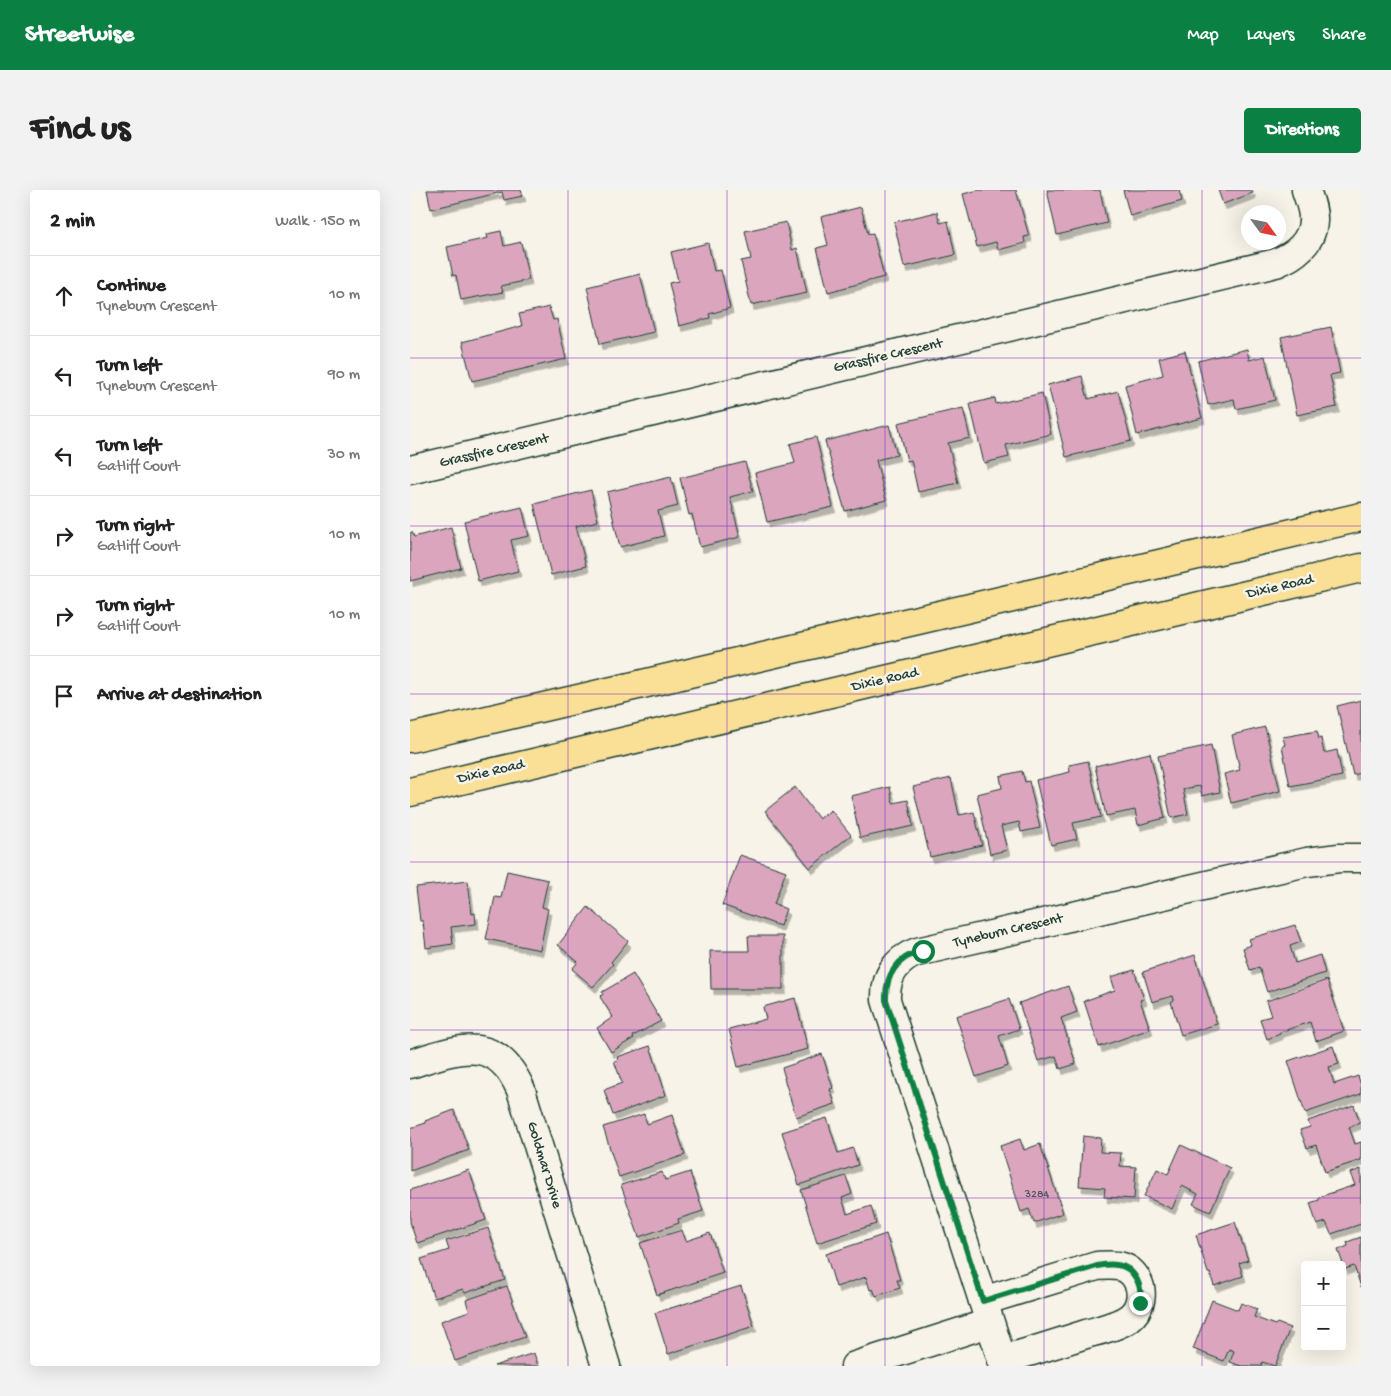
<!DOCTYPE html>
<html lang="en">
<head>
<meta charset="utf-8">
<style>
  :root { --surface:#fff; --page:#f2f2f2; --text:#222; --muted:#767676; --line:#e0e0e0; --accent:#0b8043 }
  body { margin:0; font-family:"Gochi Hand",sans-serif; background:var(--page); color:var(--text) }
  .controls { position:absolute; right:15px; bottom:15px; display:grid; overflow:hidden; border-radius:5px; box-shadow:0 5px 20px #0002 }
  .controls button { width:45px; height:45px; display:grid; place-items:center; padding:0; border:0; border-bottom:1px solid var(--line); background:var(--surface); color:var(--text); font:25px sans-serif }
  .compass { position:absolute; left:831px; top:15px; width:45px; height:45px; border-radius:50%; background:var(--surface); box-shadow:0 5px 20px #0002; rotate:123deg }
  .stop { position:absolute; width:15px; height:15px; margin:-11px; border:4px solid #0b8043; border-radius:50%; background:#fff }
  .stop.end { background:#0b8043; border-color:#fff; box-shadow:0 1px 5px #0008 }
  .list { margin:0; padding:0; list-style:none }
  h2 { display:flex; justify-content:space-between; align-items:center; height:65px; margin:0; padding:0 20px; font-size:21px }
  h2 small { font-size:16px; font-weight:400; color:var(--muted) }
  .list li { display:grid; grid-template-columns:32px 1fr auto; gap:15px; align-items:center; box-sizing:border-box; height:80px; padding:0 20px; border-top:1px solid var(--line) }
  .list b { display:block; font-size:19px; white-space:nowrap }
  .list p { margin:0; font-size:16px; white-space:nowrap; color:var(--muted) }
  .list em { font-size:16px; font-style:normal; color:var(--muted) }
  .icon { flex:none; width:28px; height:28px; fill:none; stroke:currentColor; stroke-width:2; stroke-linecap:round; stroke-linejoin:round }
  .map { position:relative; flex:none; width:951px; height:1176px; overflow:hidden; border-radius:5px }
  header { display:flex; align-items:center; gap:30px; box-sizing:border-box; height:70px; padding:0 25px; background:var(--accent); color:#fff }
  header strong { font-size:24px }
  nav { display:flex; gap:28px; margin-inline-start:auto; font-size:18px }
  .intro { display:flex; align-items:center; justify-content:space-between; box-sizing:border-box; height:120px; padding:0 30px }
  h1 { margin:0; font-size:35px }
  .button { padding:12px 22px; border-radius:5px; background:var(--accent); color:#fff; font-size:18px; font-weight:700 }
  main { display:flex; gap:30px; padding:0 30px }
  aside { flex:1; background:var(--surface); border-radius:5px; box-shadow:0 5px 20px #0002 }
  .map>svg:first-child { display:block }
</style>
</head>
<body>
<header>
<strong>Streetwise</strong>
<nav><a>Map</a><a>Layers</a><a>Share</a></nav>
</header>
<div class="intro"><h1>Find us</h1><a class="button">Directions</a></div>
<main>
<aside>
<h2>2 min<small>Walk · 150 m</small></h2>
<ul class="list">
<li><svg class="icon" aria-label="ahead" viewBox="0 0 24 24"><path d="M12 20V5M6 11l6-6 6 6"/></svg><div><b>Continue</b><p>Tyneburn Crescent</p></div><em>10 m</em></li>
<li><svg class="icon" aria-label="left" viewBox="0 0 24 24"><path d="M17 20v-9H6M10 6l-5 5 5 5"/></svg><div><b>Turn left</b><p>Tyneburn Crescent</p></div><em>90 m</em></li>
<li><svg class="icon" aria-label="left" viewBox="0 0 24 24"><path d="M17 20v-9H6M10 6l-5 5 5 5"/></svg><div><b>Turn left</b><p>Gatliff Court</p></div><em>30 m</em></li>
<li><svg class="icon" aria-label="right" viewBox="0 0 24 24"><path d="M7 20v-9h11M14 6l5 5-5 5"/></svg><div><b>Turn right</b><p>Gatliff Court</p></div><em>10 m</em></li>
<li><svg class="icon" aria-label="right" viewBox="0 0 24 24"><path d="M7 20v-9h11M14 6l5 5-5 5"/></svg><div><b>Turn right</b><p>Gatliff Court</p></div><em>10 m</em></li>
<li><svg class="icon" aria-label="arrive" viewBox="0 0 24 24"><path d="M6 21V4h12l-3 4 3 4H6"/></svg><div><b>Arrive at destination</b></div></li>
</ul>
</aside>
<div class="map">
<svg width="951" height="1176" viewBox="0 0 951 1176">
  <defs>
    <filter id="shadow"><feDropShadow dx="3" dy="5.5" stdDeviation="0" flood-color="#0004"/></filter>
  </defs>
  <rect width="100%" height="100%" fill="#f7f3e8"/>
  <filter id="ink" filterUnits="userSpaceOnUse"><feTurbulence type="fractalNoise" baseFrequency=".02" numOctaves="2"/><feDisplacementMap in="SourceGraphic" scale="10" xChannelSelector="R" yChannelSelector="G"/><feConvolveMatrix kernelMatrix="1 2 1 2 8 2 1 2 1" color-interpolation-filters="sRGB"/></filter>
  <g filter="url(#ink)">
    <!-- building -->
    <g fill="#dba5be" stroke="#1f3d34" filter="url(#shadow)">
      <path d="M17 0H111L113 6 94 10 92 2 21 19Z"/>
      <path d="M569 0H606L619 46 614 47 615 53 588 60 586 52 567 57 553 4Z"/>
      <path d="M637 0H690L697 33 647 45Z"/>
      <path d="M713 0H769L772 11 720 26Z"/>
      <path d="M808 0H842L843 3 813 14Z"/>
      <path d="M451 17 458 44 463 43 474 87 418 102 407 58 418 55 411 27Z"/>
      <path d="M527 22 530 33 538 31 545 65 494 77 484 32Z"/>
      <path d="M376 32 382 60 387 58 397 103 341 115 331 71 341 69 335 41Z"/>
      <path d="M91 41 94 56 111 52 119 90 91 96 93 102 51 110 46 85 43 86 37 57 78 48 77 44Z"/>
      <path d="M298 53 304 81 311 80 320 118 299 124 300 128 269 136 259 93 268 91 261 62Z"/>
      <path d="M230 84 244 142 190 154 177 97Z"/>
      <path d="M139 117 143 130 147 129 156 169 62 191 52 152 112 136 109 124Z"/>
      <path d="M921 137 930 183 920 185 927 217 887 225 871 147Z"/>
      <path d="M837 159 839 170 855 166 865 210 826 219 824 209 798 215 788 171Z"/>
      <path d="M775 161 792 228 727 245 715 195 753 185 749 168Z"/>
      <path d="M672 186 678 209 708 201 721 251 656 267 638 195Z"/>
      <path d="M632 203 641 244 596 255 599 267 574 273 560 214 585 208 586 214Z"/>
      <path d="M553 218 560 248 538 253 548 293 508 302 501 270 497 271 488 233Z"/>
      <path d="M479 235 487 265 466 270 476 310 435 321 415 251Z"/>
      <path d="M406 247 423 317 357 332 345 283 385 273 380 254Z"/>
      <path d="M335 272 343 301 320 307 330 347 290 357 282 324 279 325 270 288Z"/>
      <path d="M261 287 268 316 248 321 254 346 210 357 197 302Z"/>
      <path d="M181 300 188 331 166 336 176 376 141 385 124 314Z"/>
      <path d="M112 317 119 346 101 350 108 381 68 391 54 331Z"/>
      <path d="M41 337 51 378 0 391V343L2 342 4 347Z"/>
      <path d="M951 510V583L943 585 927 516Z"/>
      <path d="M855 537 870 601 821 613 814 584 830 580 822 545Z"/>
      <path d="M907 541 909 549 911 548 914 563 927 560 932 586 880 596 872 556 875 555 873 547Z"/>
      <path d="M801 555 810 602 792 606 790 596 773 599 778 624 761 628 748 566Z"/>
      <path d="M740 563 755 628 728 635 725 620 696 626 685 576Z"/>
      <path d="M678 571 691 627 663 633 667 649 641 655 626 590 660 582 659 575Z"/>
      <path d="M612 581 615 592 619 591 630 638 611 642 609 632 591 636 597 660 580 664 567 604 592 598 590 586Z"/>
      <path d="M541 588 549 625 564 622 572 655 520 667 503 597Z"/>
      <path d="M385 597 409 629 421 620 441 645 400 678 355 621Z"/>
      <path d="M480 597 483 613 498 610 503 636 450 648 441 606Z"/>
      <path d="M330 665 376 681 364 714 376 719 370 736 312 715Z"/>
      <path d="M97 681 138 690 132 717 138 719 130 760 76 749 85 707 91 708Z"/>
      <path d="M58 691 62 724 65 723 66 734 41 737 43 754 16 758 13 731H10L6 697Z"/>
      <path d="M178 717 218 751 201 772 203 774 183 797 162 779 168 772 148 755Z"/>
      <path d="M885 735 891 752 880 756 885 773 910 765 915 783 857 802 849 777 840 780 833 758 841 755 839 749Z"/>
      <path d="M338 746H373V799H301L300 761H339Z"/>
      <path d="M785 765 807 834 771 845 761 812 764 810 763 806 742 812 733 782Z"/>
      <path d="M724 780 734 809 730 810 740 839 689 857 674 811 705 800 701 787Z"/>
      <path d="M223 784 251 831 223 846 224 848 201 862 187 838 203 827 190 807 193 804 192 802Z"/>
      <path d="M917 790 934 841 906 851 900 832 870 842V844L857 849 850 829 861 826 856 811Z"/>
      <path d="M658 796 667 822 651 828 666 874 650 879 646 866 628 871 609 813Z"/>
      <path d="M385 808 398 859 328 877 319 839 356 829 353 817Z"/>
      <path d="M599 809 609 839 589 846 598 876 566 887 546 826Z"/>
      <path d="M240 856 256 905 203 925 194 900 212 893 204 871 208 870 207 867Z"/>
      <path d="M923 856 929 874 919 877 924 894 948 886 951 895V904L895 923 878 871Z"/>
      <path d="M412 864 423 898 420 899 425 914 386 927 374 888H375L372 878Z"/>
      <path d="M944 915 950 933 939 937 945 954 951 952V970L915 982 906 955 897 958 890 940 900 937 898 931Z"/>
      <path d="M44 920 59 960 0 981V938L16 933 15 931Z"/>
      <path d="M234 924 237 934 262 925 275 965 209 987 193 937Z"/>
      <path d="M417 928 428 963 443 958 448 975 389 995 372 942Z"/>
      <path d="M673 946 691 948 690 962 711 963 710 976 726 977 724 1009 694 1007 695 998 669 996Z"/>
      <path d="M610 949 614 960 630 954 653 1023 624 1033 619 1019 611 1022 590 956Z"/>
      <path d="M771 955 820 978 800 1022 783 1014 788 1004 772 996 762 1019 734 1006 747 979 758 984Z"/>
      <path d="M951 979V1034L921 1044 916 1032 907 1035 900 1013 909 1010V1007L945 995 940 983Z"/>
      <path d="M59 980 76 1030 7 1053 0 1032V1000Z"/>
      <path d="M252 982 255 990 280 982 293 1021 268 1029 269 1033 229 1047 211 995Z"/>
      <path d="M436 986 442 1004 432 1008 437 1024 461 1016 466 1034 407 1053 391 1000Z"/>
      <path d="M825 1032 838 1070 829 1073 833 1086 804 1096 800 1083H798L786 1045Z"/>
      <path d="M78 1038 95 1090 55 1103 53 1099 24 1108 11 1069 39 1060 36 1051Z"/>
      <path d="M272 1040 276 1051 300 1043 313 1083 247 1105 230 1053Z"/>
      <path d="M476 1044 490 1090H487L490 1098 466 1106 463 1099 460 1100 456 1087 426 1097 416 1064Z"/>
      <path d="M951 1047V1097L944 1076 935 1079 928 1060 938 1056 937 1052Z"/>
      <path d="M97 1096 115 1147 45 1171 31 1131 59 1121 56 1110Z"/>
      <path d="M331 1096 344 1136 258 1164 245 1123Z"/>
      <path d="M802 1110 828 1120 831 1113 847 1119 844 1127 865 1135 867 1133 880 1138 865 1176 852 1172 851 1176H831L820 1172 824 1161 819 1159 814 1171 783 1159Z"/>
      <path d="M124 1163 128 1176H84Z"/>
    </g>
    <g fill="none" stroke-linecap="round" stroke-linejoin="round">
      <defs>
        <g id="minor">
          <path d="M0 280 866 73C884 66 902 53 903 31 904 21 899 9 896 0"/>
          <path d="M0 874C47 859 86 842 111 900L196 1176"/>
          <path d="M573 1111 687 1076C703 1075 718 1073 727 1090 734 1102 731 1119 719 1128 708 1136 690 1140 676 1144 648 1153 620 1162 592 1170"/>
          <path d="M445 1176 579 1133"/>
          <path d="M594 1176 476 810C475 787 485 770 507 762L897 672 929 668H951"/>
        </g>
        <g id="major">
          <path d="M0 548 951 327"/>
          <path d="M0 602 951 378"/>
        </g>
      </defs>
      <!-- minor casing -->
      <use href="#minor" stroke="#1f3d34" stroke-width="31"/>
      <!-- major casing -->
      <use href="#major" stroke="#1f3d34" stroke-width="31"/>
      <!-- minor -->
      <use href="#minor" stroke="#f7f3e8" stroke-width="28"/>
      <!-- major -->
      <use href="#major" stroke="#fadf96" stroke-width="28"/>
    </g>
  </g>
  <g fill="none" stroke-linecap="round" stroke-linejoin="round" filter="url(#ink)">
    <!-- route -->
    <path stroke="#0b8043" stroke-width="6" d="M513 761C488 766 475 785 476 810L573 1111 687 1076C693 1075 701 1074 707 1075 725 1077 733 1097 730 1113"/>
  </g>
  <!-- grid -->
  <path fill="none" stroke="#7b2cbf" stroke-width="1" stroke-opacity="0.55" d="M158 0V1176M317 0V1176M475 0V1176M634 0V1176M792 0V1176M0 168H951M0 336H951M0 504H951M0 672H951M0 840H951M0 1008H951"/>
  <g text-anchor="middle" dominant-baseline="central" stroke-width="5" stroke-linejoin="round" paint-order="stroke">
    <!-- number labels -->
    <g font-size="12" fill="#4e5756">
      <text x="627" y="1005">3284</text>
    </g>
    <!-- street labels -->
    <g font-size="15" fill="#1f3d34" stroke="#f7f3e8">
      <text transform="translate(478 166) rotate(-13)">Grassfire Crescent</text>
      <text transform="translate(84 261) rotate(-13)">Grassfire Crescent</text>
      <text transform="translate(870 397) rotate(-13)">Dixie Road</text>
      <text transform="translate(475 490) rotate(-13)">Dixie Road</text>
      <text transform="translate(81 582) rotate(-13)">Dixie Road</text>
      <text transform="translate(598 741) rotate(-13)">Tyneburn Crescent</text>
      <text transform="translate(134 975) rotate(73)">Goldmar Drive</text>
    </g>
  </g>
</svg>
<div class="controls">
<button>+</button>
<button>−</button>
</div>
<svg class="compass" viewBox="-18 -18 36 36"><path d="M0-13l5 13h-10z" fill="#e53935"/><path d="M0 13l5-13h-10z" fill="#767676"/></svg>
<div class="stop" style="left:513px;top:761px"></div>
<div class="stop end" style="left:730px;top:1113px"></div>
</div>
</main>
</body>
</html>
